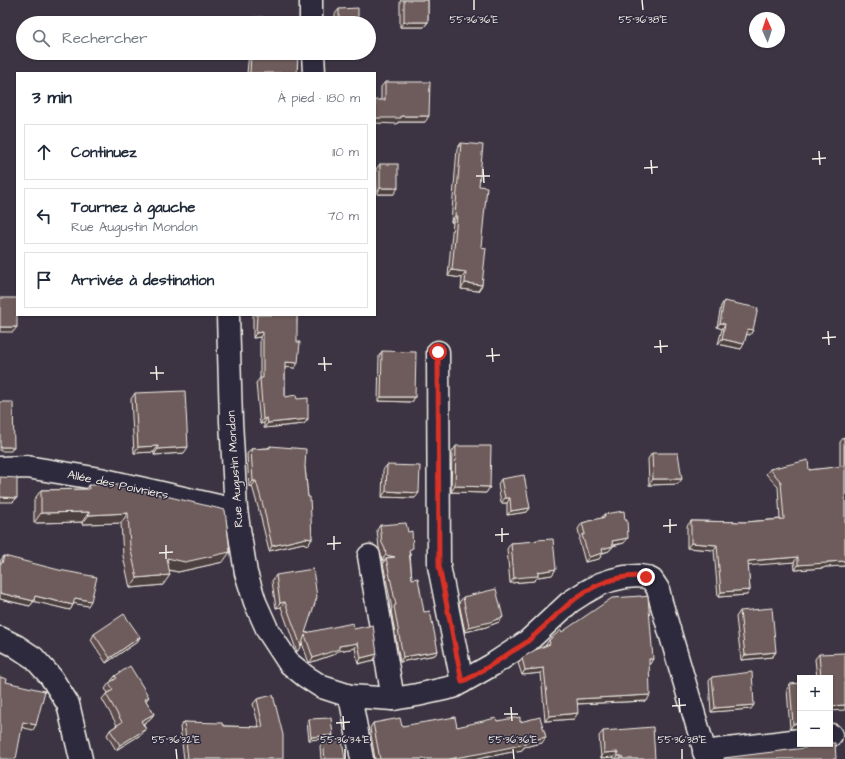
<!DOCTYPE html>
<html lang="fr">
<head>
<meta charset="utf-8">
<style>
  :root { --surface:#fff; --page:#f2f2f3; --text:#1f2937; --muted:#747a83; --line:#e0e1e3 }
  body { margin:0; font-family:"Architects Daughter",sans-serif; background:var(--page); color:var(--text) }
  .controls { position:absolute; right:12px; bottom:12px; display:grid; overflow:hidden; border-radius:0px; box-shadow:0 1px 3px #0004 }
  .controls button { width:36px; height:36px; display:grid; place-items:center; padding:0; border:0; border-bottom:1px solid var(--line); background:var(--surface); color:var(--text); font:20px sans-serif }
  .compass { position:absolute; left:749px; top:12px; width:36px; height:36px; border-radius:50%; background:var(--surface); box-shadow:0 1px 3px #0004; rotate:357deg }
  .stop { position:absolute; width:12px; height:12px; margin:-9px; border:3px solid #d93025; border-radius:50%; background:#fff }
  .stop.end { background:#d93025; border-color:#fff; box-shadow:0 1px 4px #0008 }
  .list { margin:0; padding:0; list-style:none }
  h2 { display:flex; justify-content:space-between; align-items:center; height:52px; margin:0; padding:0 16px; font-size:17px }
  h2 small { font-size:13px; font-weight:400; color:var(--muted) }
  .list li { display:grid; grid-template-columns:26px 1fr auto; gap:12px; align-items:center; box-sizing:border-box; height:56px; margin:0 8px 8px; padding:0 8px; border:1px solid var(--line); border-radius:0px }
  .list b { display:block; font-size:15px; white-space:nowrap }
  .list p { margin:0; font-size:13px; white-space:nowrap; color:var(--muted) }
  .list em { font-size:13px; font-style:normal; color:var(--muted) }
  .icon { flex:none; width:22px; height:22px; fill:none; stroke:currentColor; stroke-width:2; stroke-linecap:round; stroke-linejoin:round }
  .map { position:relative; flex:none; width:845px; height:759px; overflow:hidden }
  .search { position:absolute; background:var(--surface); box-shadow:0 1px 3px #0004; left:16px; top:16px; width:360px; height:44px; display:flex; align-items:center; gap:10px; box-sizing:border-box; padding:0 14px; border-radius:22px; color:var(--muted); font-size:15px }
  .panel { position:absolute; background:var(--surface); box-shadow:0 1px 3px #0004; left:16px; top:72px; width:360px; height:244px; border-radius:0px }
  .map>svg:first-child { display:block }
</style>
</head>
<body>
<div class="map">
<svg width="845" height="759" viewBox="0 0 845 759">
  <rect width="100%" height="100%" fill="#3c3443"/>
  <filter id="ink" filterUnits="userSpaceOnUse"><feTurbulence type="fractalNoise" baseFrequency=".025" numOctaves="2"/><feDisplacementMap in="SourceGraphic" scale="8" xChannelSelector="R" yChannelSelector="G"/><feConvolveMatrix kernelMatrix="1 2 1 2 8 2 1 2 1" color-interpolation-filters="sRGB"/></filter>
  <g filter="url(#ink)">
    <g fill="none" stroke-linecap="round" stroke-linejoin="round">
      <defs>
        <g id="minor">
          <path d="M311 0V23"/>
          <path d="M313 53 314 73"/>
          <path d="M228 315 231 421 236 510 246 573 255 602 268 631 289 663 305 676 322 687 350 696 393 699 417 695 453 687 492 665 528 641 570 602 584 593 600 584 612 580 625 577 639 576 646 577 652 580 658 589 661 602 707 759"/>
          <path d="M438 352 439 566 462 682"/>
          <path d="M0 468 27 467 100 479 236 510"/>
          <path d="M369 556 393 699"/>
          <path d="M0 638 16 646 34 658 51 677 68 704 81 759"/>
          <path d="M350 696 362 759"/>
          <path d="M830 736 831 735"/>
          <path d="M704 752 800 740"/>
        </g>
      </defs>
      <!-- minor casing -->
      <use href="#minor" stroke="#f4f1e8" stroke-width="25"/>
      <!-- minor -->
      <use href="#minor" stroke="#2f2a3d" stroke-width="22"/>
    </g>
    <!-- wall -->
    <g fill="#5f4e4e" stroke="#f4f1e8">
      <path d="M401 0H428V22L424 27H400V1Z"/>
      <path d="M339 9 358 23H335V14Z"/>
      <path d="M241 18 263 23H238Z"/>
      <path d="M249 53H298L297 73H247Z"/>
      <path d="M385 82 425 122H398L397 124 381 100V87Z"/>
      <path d="M461 143 481 247 482 285 478 291 461 289 462 278 448 276 453 222H451L457 149Z"/>
      <path d="M380 164 394 194H377L376 169Z"/>
      <path d="M724 301 753 330 750 335 747 334 741 349 718 344 722 329 717 327 721 306Z"/>
      <path d="M253 315H297L295 368 285 367V397L297 399 308 419 304 424 264 428V423L260 424 256 383 260 378V337L253 338Z"/>
      <path d="M382 351 415 397 412 402 378 401 379 356Z"/>
      <path d="M135 393 184 453 154 455V452L134 453 131 399Z"/>
      <path d="M844 437H845V566L825 567 824 568 795 570 794 562 748 565 750 590 747 595 718 597 714 550 687 548V526L691 521 746 522 780 519 778 487 766 474 770 469 809 470 840 467V442Z"/>
      <path d="M270 446 305 467 312 539 308 545 303 543 269 551 260 514 252 486 249 487 247 454 251 449 268 448Z"/>
      <path d="M456 446 490 487 486 493 451 492 452 452Z"/>
      <path d="M652 453 678 484 649 485 648 459Z"/>
      <path d="M387 465 415 498 382 497 383 470Z"/>
      <path d="M501 479 530 508 527 512 507 515V503H501L498 484Z"/>
      <path d="M88 485 223 562 178 572 169 570 163 585 130 588 123 556 121 523 82 524V522L34 523V500L41 490 86 489Z"/>
      <path d="M604 514 624 543 613 546 609 551 603 553 599 559 585 562 579 540 580 538 578 529 582 523 602 518Z"/>
      <path d="M380 525 410 553 412 579 438 651 435 655 400 662 391 610 392 609 383 563 385 560H382L381 554 379 548 377 530Z"/>
      <path d="M536 540 556 569 552 575 538 577 534 581 510 583 507 549 511 543 534 542Z"/>
      <path d="M4 556 88 606 74 603 70 610 34 601 30 606 0 599V561Z"/>
      <path d="M276 575 305 633 354 629 374 660 358 664 355 648 338 651 335 654 309 663 302 643 301 646 297 652 281 607 276 608 272 581Z"/>
      <path d="M463 597 499 622 486 627 465 632 459 603Z"/>
      <path d="M740 611 776 652 772 657 741 660 736 617Z"/>
      <path d="M562 632 650 664H649L647 701 577 704 574 719 545 721 541 673 522 675 518 663 522 658 545 646 549 640Z"/>
      <path d="M94 634 140 637 137 642 106 663 91 640Z"/>
      <path d="M819 654 830 678H817L815 659Z"/>
      <path d="M115 676 149 697 146 701 154 714 150 719 143 724 146 729 142 734 116 750 107 735 110 730 117 725 102 699 106 694 108 693 105 689 109 683 112 682 111 681Z"/>
      <path d="M712 677 751 709 711 712 709 681Z"/>
      <path d="M790 684 798 728 790 729 787 689Z"/>
      <path d="M257 699 283 759H184L180 727 184 722 224 726 259 727 253 704Z"/>
      <path d="M309 719 333 735 331 738 309 740 307 722Z"/>
      <path d="M497 721 520 722 542 743 524 747 522 750 477 759H375L370 728 373 723 402 726 457 727Z"/>
      <path d="M603 731 655 759H614V757L601 758 599 736Z"/>
      <path d="M323 742 345 759H321L320 746Z"/>
    </g>
    <!-- shaded-wall -->
    <g fill="#4d4040" stroke="#f4f1e8">
      <path d="M404 22H428L424 27H400Z"/>
      <path d="M401 116H429L425 122H398L397 124 375 123V118Z"/>
      <path d="M380 188H398L394 194H377Z"/>
      <path d="M455 216H457L453 222H451Z"/>
      <path d="M452 270 466 272 462 278 448 276Z"/>
      <path d="M465 283 482 285 478 291 461 289Z"/>
      <path d="M720 323 725 324 722 329 717 327Z"/>
      <path d="M0 327H17L13 332H0Z"/>
      <path d="M748 329 753 330 750 335 744 334Z"/>
      <path d="M263 332 260 337 253 338 256 333Z"/>
      <path d="M722 339 744 344 741 349 718 344Z"/>
      <path d="M285 362 298 363 295 368 281 367Z"/>
      <path d="M381 397H415L412 402 378 401Z"/>
      <path d="M267 418 264 423 260 424 263 419Z"/>
      <path d="M308 419 304 424 264 428 268 423Z"/>
      <path d="M158 446 154 452 134 453 138 447Z"/>
      <path d="M0 447H14L11 451H0Z"/>
      <path d="M188 447 184 453 154 455 158 449Z"/>
      <path d="M653 479H682L678 484 649 485Z"/>
      <path d="M253 481H256L252 486 249 487Z"/>
      <path d="M455 486 490 487 486 493 451 492Z"/>
      <path d="M386 491 419 493 415 498 382 497Z"/>
      <path d="M0 497 17 498 13 502H0Z"/>
      <path d="M505 498H510L507 503H501Z"/>
      <path d="M530 508 527 512 507 515 511 511Z"/>
      <path d="M89 512 82 522 34 523 41 513Z"/>
      <path d="M128 513 121 523 82 524 89 515Z"/>
      <path d="M306 538 312 539 308 545 303 543 269 551 272 546Z"/>
      <path d="M628 538 624 543 608 546 612 541Z"/>
      <path d="M691 543 717 545 714 550 687 548Z"/>
      <path d="M613 546 609 551 598 554 602 549Z"/>
      <path d="M230 552 223 562 178 572 160 568 167 558Z"/>
      <path d="M603 553 599 559 585 562 589 557Z"/>
      <path d="M386 555 395 557 386 558 385 560H382Z"/>
      <path d="M798 557 794 562 745 566 748 561Z"/>
      <path d="M845 561V566L825 567 824 568 795 570 798 565 827 562Z"/>
      <path d="M556 569 552 575 538 577 534 581 510 583 514 578 538 572Z"/>
      <path d="M170 575 163 585 130 588 137 578Z"/>
      <path d="M750 590 747 595 718 597 721 592Z"/>
      <path d="M0 593 34 601 30 606 0 599Z"/>
      <path d="M35 596 73 605 70 610 32 601Z"/>
      <path d="M75 598 91 601 88 606 71 603Z"/>
      <path d="M285 602 281 607 276 608 280 603Z"/>
      <path d="M503 617 499 622 486 627 465 632 469 627Z"/>
      <path d="M140 637 137 642 106 663 110 658Z"/>
      <path d="M358 643 355 648 338 651 335 654 309 663 313 658 339 646Z"/>
      <path d="M438 651 435 655 400 662 403 657Z"/>
      <path d="M776 652 772 657 741 660 745 655Z"/>
      <path d="M377 654 374 660 358 664 361 658Z"/>
      <path d="M649 659H653L650 664 645 665Z"/>
      <path d="M544 668 541 673 522 675 525 670Z"/>
      <path d="M650 695 647 701 573 704 577 699Z"/>
      <path d="M754 705 751 709 711 712 715 708Z"/>
      <path d="M845 705V710L830 711V706Z"/>
      <path d="M578 713 574 719 545 721 549 716Z"/>
      <path d="M154 714 150 719 138 727 141 721Z"/>
      <path d="M23 722 36 725 33 730 20 727Z"/>
      <path d="M800 723V728L790 729 793 724Z"/>
      <path d="M146 729 142 734 116 750 120 745Z"/>
      <path d="M333 735 331 738 309 740 311 737Z"/>
      <path d="M546 737 542 743 524 747 522 750 477 759H449Z"/>
      <path d="M618 752 614 757 601 758 604 753Z"/>
      <path d="M618 756H622L620 759H616Z"/>
    </g>
    <!-- building -->
    <g fill="#6e5b5b" stroke="#f4f1e8">
      <rect x="404" y="0" width="24" height="22"/>
      <path d="M358 8V23H339V9Z"/>
      <path d="M263 17V23H241V18Z"/>
      <path d="M251 53H298L297 73H250Z"/>
      <path d="M385 82H430L429 116H401V118H375V100H385Z"/>
      <path d="M461 143 483 145 479 186 487 187 481 247 486 248 482 285 465 283 466 272 452 270 457 216H455Z"/>
      <rect x="380" y="164" width="18" height="24"/>
      <rect x="0" y="298" width="17" height="29"/>
      <path d="M724 301 758 308 753 330 748 329 744 344 722 339 725 324 720 323Z"/>
      <path d="M257 315H297V342H300L298 363 285 362V397L296 395 297 399 308 398V419L268 423 267 418 263 419 260 378H263V332L256 333Z"/>
      <path d="M382 351 416 352 415 397H381Z"/>
      <path d="M185 391 188 447 158 449V446L138 447 135 393Z"/>
      <path d="M0 402H13L14 447H0Z"/>
      <path d="M844 437H845V561L827 562V563L798 565V557L748 561 750 590 721 592 717 545 691 543V521L746 522 784 519 781 482 770 469 808 460 809 470 844 466Z"/>
      <path d="M270 446 306 449 305 467 308 497H310L312 539 306 538 272 546 264 509 256 481H253L251 449 270 448Z"/>
      <path d="M456 446H491L490 487 455 486Z"/>
      <path d="M652 453H678L682 479H653Z"/>
      <path d="M387 465 420 466 419 493 386 491Z"/>
      <path d="M524 475 530 508 511 511 510 498H505L501 479Z"/>
      <path d="M0 477 17 478V498L0 497Z"/>
      <path d="M88 485H119L225 510 230 552 185 562 167 558 170 575 137 578 130 546 128 513 89 515V512L41 513V490L89 489Z"/>
      <path d="M624 511 625 520H627L628 538 612 541 613 546 602 549 603 553 589 557 582 535 585 534 582 523 605 517 604 514Z"/>
      <path d="M406 523 408 532 412 531 413 548 409 550 412 579 418 578 424 612 430 611 438 651 403 657 394 606 396 605 386 558 395 557 386 555 385 549 382 543 380 525Z"/>
      <path d="M553 539 556 569 538 572V576L514 578 511 543 536 541V540Z"/>
      <path d="M4 556 59 570 97 577 91 601 75 598 73 605 35 596 34 601 0 593V563H2Z"/>
      <path d="M313 569 317 597 305 633 353 623 354 629 373 625 377 654 361 658 358 643 339 646V649L313 658 305 635 301 646 285 602 280 603 276 575Z"/>
      <path d="M496 589 503 617 490 622 469 627 463 597Z"/>
      <path d="M641 596V597L648 596 653 659H649L650 695 577 699 578 713 549 716 544 668 525 670 522 658 535 650 550 644 549 640 561 630 562 632 612 598Z"/>
      <path d="M772 608 776 652 745 655 740 611Z"/>
      <path d="M124 614 140 637 110 658 94 634Z"/>
      <path d="M845 653V705L830 706V678H821L819 654Z"/>
      <path d="M130 666 149 697 145 699 154 714 141 721 146 729 120 745 110 730 122 722 106 694 113 690 109 683 117 678 115 676Z"/>
      <path d="M752 672 754 705 715 708 712 677Z"/>
      <path d="M0 677 7 679 6 682 45 691 36 725 23 722 16 759H0Z"/>
      <path d="M800 683V723L793 724 790 684Z"/>
      <path d="M273 695 283 735V759H188L184 722 222 723 224 726 263 727 257 699Z"/>
      <path d="M455 717 457 727 496 718 497 721 520 717V722L540 717 546 737 525 742 526 744 483 753 449 759H380L373 723 400 718 402 726Z"/>
      <path d="M331 718 333 735 311 737 309 719Z"/>
      <path d="M653 727 655 759H623L622 756H618V752L604 753 603 731Z"/>
      <path d="M342 740 345 759H325L323 742Z"/>
      <path d="M830 743H835L836 759H724V758L805 748 812 744H830Z"/>
    </g>
  </g>
  <g fill="none" stroke-linecap="round" stroke-linejoin="round" filter="url(#ink)">
    <!-- route -->
    <path stroke="#d93025" stroke-width="5" d="M438 352 439 566 462 682C479 673 495 663 511 652 517 648 524 645 529 640 543 628 556 615 570 603 590 586 618 573 646 577"/>
  </g>
  <!-- ticks -->
  <path fill="none" stroke="#f4f1e8" stroke-width="1.5" d="M474 0V10M642 0 643 10M819 151 820 165M812 159 826 158M651 160 652 174M644 168 658 167M483 169 484 183M476 176H490M828 331 829 345M822 338 836 337M660 340 661 353M654 347 668 346M492 348 493 362M486 356 500 355M324 357 325 371M318 364H332M156 366 157 380M150 373H164M670 519V533M663 526 677 525M502 528V542M495 535 509 534M334 536V550M327 544 341 543M166 545V559M159 553 173 552M679 698 680 712M672 706 686 705M511 707 512 721M504 714H518M343 716 344 730M336 723 350 722M176 749 177 759M345 749V759M513 749 514 759M682 749V759"/>
  <g text-anchor="middle" dominant-baseline="central" stroke-width="3" stroke-linejoin="round" paint-order="stroke">
    <!-- street labels -->
    <g font-size="12" fill="#f4f1e8" stroke="#2f2a3d">
      <text transform="translate(235 469) rotate(-94)">Rue Augustin Mondon</text>
      <text transform="translate(118 485) rotate(12)">Allée des Poivriers</text>
    </g>
  </g>
  <g font-size="10" text-anchor="middle" fill="#f4f1e8" stroke="#2f2a3d" stroke-width="3" stroke-linejoin="round" paint-order="stroke">
    <text x="474" y="23">55°36'36"E</text>
    <text x="643" y="23">55°36'38"E</text>
    <text x="176" y="743">55°36'32"E</text>
    <text x="345" y="743">55°36'34"E</text>
    <text x="513" y="743">55°36'36"E</text>
    <text x="682" y="743">55°36'38"E</text>
  </g>
</svg>
<div class="controls">
<button>+</button>
<button>−</button>
</div>
<svg class="compass" viewBox="-18 -18 36 36"><path d="M0-13l5 13h-10z" fill="#e53935"/><path d="M0 13l5-13h-10z" fill="#747a83"/></svg>
<div class="stop" style="left:438px;top:352px"></div>
<div class="stop end" style="left:646px;top:577px"></div>
<div class="search"><svg class="icon" aria-label="search" viewBox="0 0 24 24"><circle cx="10" cy="10" r="6"/><path d="M15 15l6 6"/></svg>Rechercher</div>
<section class="panel">
<h2>3 min<small>À pied · 180 m</small></h2>
<ul class="list">
<li><svg class="icon" aria-label="ahead" viewBox="0 0 24 24"><path d="M12 20V5M6 11l6-6 6 6"/></svg><div><b>Continuez</b></div><em>110 m</em></li>
<li><svg class="icon" aria-label="left" viewBox="0 0 24 24"><path d="M17 20v-9H6M10 6l-5 5 5 5"/></svg><div><b>Tournez à gauche</b><p>Rue Augustin Mondon</p></div><em>70 m</em></li>
<li><svg class="icon" aria-label="arrive" viewBox="0 0 24 24"><path d="M6 21V4h12l-3 4 3 4H6"/></svg><div><b>Arrivée à destination</b></div></li>
</ul>
</section>
</div>
</body>
</html>
